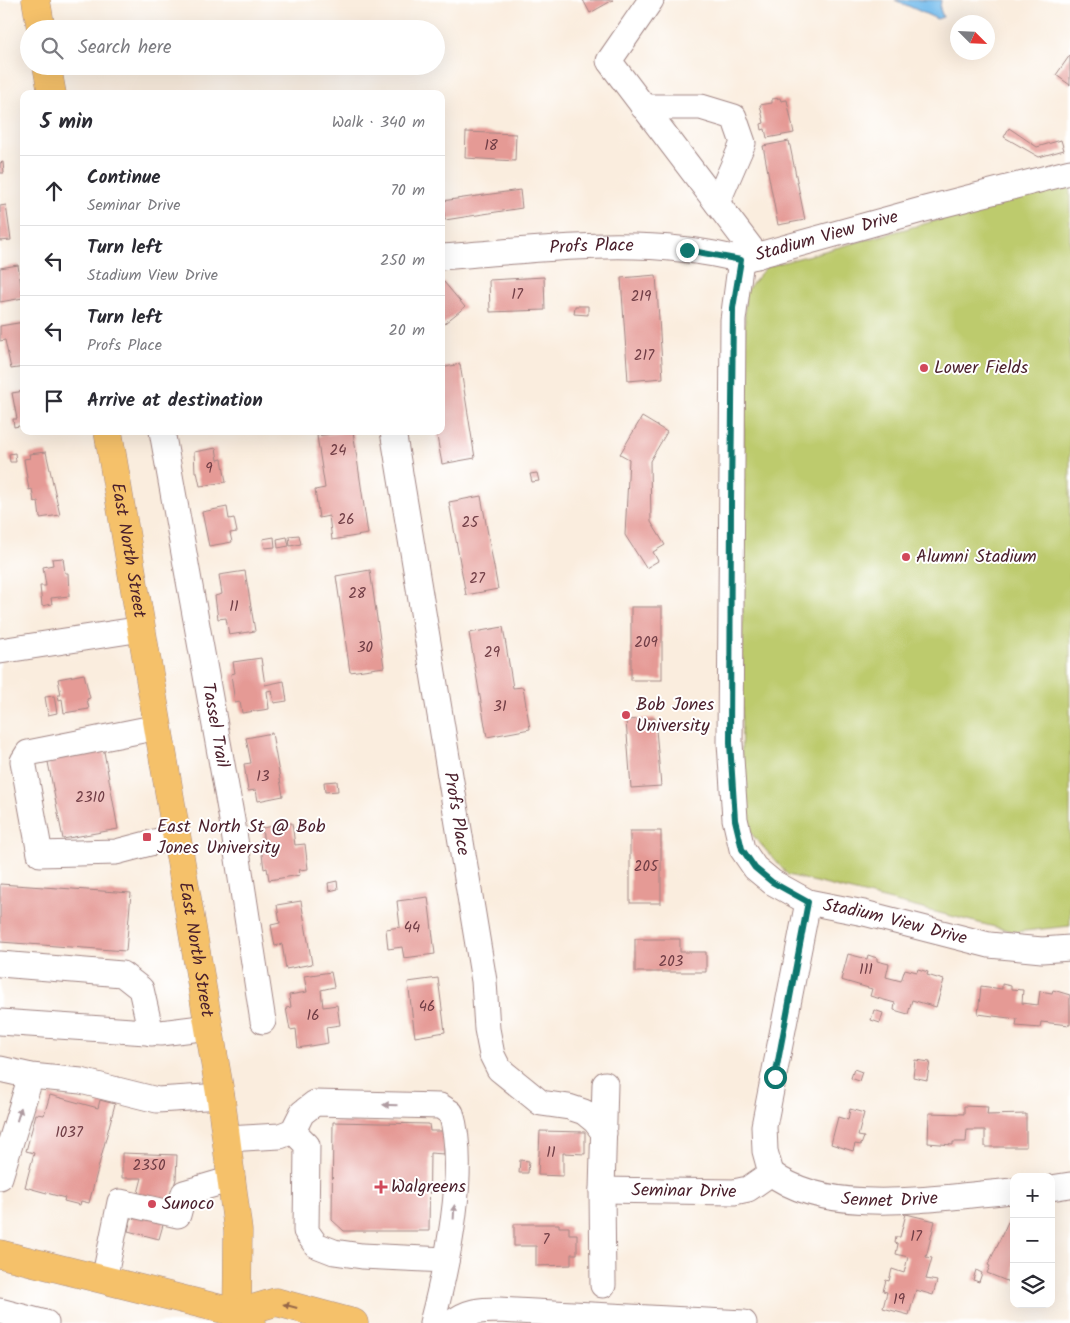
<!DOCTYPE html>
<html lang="en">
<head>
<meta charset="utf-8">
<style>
  :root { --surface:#fff; --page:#f7f7f7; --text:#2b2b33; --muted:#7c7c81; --line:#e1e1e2 }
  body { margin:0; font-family:Kalam,sans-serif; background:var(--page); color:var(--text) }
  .controls { position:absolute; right:15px; bottom:15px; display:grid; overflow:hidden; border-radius:10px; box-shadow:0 5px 20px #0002 }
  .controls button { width:45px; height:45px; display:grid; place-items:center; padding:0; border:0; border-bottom:1px solid var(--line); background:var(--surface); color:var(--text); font:25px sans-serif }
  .compass { position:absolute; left:950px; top:15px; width:45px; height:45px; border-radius:50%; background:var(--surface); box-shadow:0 5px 20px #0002; rotate:114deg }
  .stop { position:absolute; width:15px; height:15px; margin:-11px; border:4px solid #0f766e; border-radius:50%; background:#fff }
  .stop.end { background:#0f766e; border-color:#fff; box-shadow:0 1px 5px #0008 }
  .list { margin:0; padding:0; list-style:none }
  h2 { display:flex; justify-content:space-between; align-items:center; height:65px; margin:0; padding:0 20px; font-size:21px }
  h2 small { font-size:16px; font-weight:400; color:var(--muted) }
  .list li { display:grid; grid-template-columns:32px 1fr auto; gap:15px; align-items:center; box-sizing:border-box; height:70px; padding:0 20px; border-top:1px solid var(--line) }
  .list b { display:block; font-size:19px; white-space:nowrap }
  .list p { margin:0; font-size:16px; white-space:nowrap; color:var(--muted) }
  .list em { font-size:16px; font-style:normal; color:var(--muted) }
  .icon { flex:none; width:28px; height:28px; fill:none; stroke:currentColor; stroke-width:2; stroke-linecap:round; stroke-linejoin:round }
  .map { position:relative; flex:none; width:1070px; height:1323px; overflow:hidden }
  .search { position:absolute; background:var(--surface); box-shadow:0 5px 20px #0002; left:20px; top:20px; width:425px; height:55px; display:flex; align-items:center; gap:12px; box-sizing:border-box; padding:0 18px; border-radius:28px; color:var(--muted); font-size:19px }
  .panel { position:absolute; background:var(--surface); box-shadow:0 5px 20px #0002; left:20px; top:90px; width:425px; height:345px; border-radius:10px }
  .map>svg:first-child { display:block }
</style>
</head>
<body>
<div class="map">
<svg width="1070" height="1323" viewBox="0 0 1070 1323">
  <rect width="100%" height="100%" fill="#fff"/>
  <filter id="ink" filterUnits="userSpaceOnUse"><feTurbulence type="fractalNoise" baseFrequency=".02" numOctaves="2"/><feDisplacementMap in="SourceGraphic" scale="10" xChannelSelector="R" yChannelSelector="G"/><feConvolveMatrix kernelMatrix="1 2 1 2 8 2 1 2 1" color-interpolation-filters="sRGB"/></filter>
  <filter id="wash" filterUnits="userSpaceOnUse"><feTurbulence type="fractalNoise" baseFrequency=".0096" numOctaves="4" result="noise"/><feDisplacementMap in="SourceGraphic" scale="20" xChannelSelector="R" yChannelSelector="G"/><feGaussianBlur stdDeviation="1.12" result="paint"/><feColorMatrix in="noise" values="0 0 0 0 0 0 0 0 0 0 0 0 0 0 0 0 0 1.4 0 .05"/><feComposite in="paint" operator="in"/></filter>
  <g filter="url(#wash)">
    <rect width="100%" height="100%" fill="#faedde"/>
    <!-- green -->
    <path fill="#bdcb6d" stroke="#84754c" d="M1070 184V926L1015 932 788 875 741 822 745 292 766 267Z"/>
    <!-- water -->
    <path fill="#74bcec" stroke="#5f6e8c" d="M895 0H941L940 9 943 17 937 19Z"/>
    <g id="blocks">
      <!-- building -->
      <g fill="#e59a95">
        <path d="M583 0H613L590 13Z"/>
        <path d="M1070 55V85L1056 75Z"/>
        <path d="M780 98 781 101 787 100 794 133 767 138 765 129 762 130 761 124 764 123 760 105 772 103V99Z"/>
        <path d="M1009 128 1037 147 1061 140 1064 150 1039 157 1004 137Z"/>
        <path d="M466 132 516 134 515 161 465 158Z"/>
        <path d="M789 141 805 220 778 225 763 146Z"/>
        <path d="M3 162 4 173H0V163Z"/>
        <path d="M520 190 522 208 445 220 442 201Z"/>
        <path d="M6 205 11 240 0 241V206Z"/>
        <path d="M18 265 23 298 0 302V268Z"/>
        <path d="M656 275 663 378 628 381 621 278Z"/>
        <path d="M544 277 545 310 490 312 489 280Z"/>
        <path d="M444 282 465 307 441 326V284Z"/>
        <path d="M575 306H588V315L574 314Z"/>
        <path d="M24 322V367L11 369 5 340 0 341V326Z"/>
        <path d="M460 364 475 458 442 464 436 431H441V368Z"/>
        <path d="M24 391V425L14 427 13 419H17L12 393Z"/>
        <path d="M642 417 667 432 650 461 651 522 665 545 653 552 658 561 646 568 625 535 629 459 620 454Z"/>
        <path d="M353 431 368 534 332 540 329 516 319 518 315 490 325 488 317 436Z"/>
        <path d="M216 448 218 460 222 459 226 482 200 486 197 472H195L194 452Z"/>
        <path d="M46 452 60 515 40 518 38 501 34 502 32 489 29 490 24 459 30 458 29 454Z"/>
        <path d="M15 453 16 462H10L9 454Z"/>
        <path d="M537 473 539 481 532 482 530 474Z"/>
        <path d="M481 496 498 589 466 595 449 502Z"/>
        <path d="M227 507 229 519 234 518 237 532 230 533 232 542 209 546 202 512Z"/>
        <path d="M299 535 301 544 290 546 289 536Z"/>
        <path d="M274 537 275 547 265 548 263 539Z"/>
        <path d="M287 537 289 546 278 548 277 539Z"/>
        <path d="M63 558 65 573H68L69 596 51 598 52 604 42 606 40 586H46L43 567 53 565 52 559Z"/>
        <path d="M370 570 384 667 350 672 336 576Z"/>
        <path d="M245 571 255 631 229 635 226 618 218 619 215 596 222 594 219 575Z"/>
        <rect x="631" y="607" width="31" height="73"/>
        <path d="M503 627 513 688 523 687 530 729 487 737 469 633Z"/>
        <path d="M261 658 265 685 284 681 287 701 274 703 272 690 267 691 269 709 242 713 240 702 235 703 231 674 235 673 233 662Z"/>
        <path d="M84 674 90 698 87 699 89 709 64 713 62 699 59 700 58 695H61L58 679Z"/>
        <path d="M54 696 57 713 48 715 45 697Z"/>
        <path d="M655 718 661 786 631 788 626 720Z"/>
        <path d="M272 733 283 796 258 801 256 790 248 791 244 764 251 763 246 738Z"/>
        <path d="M103 746 118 829 63 839 47 757Z"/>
        <path d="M337 781 338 791 325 792 324 782Z"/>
        <path d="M292 823 295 845 305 844 308 869 299 870 300 875 269 880 267 868 264 869 261 847 264 846 262 828Z"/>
        <rect x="630" y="831" width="31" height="72"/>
        <path d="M337 881 338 889 329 891 328 883Z"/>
        <path d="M0 884 131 893 126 951 0 942Z"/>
        <path d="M428 897 435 954 404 958 402 947 388 949 386 929 400 927 397 901Z"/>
        <path d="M301 901 312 964 286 969 282 944 275 946 271 925 280 923 277 905Z"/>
        <path d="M635 939H680V952H706V972H635Z"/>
        <path d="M848 954 867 959 868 955 877 958V961L889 964 886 977 901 981 905 969 917 972 918 969 928 972 927 975 944 980 936 1007 912 1000 908 1014 894 1010 895 1003 870 996 872 989 841 980Z"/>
        <path d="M331 972 334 987 321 990 323 1007 337 1005 340 1025 326 1027 328 1043 298 1048 296 1029 290 1030 286 1008 291 1007 289 995 307 992 304 976Z"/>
        <path d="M438 978 445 1032 415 1037 408 982Z"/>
        <path d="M1002 984 1011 986V989L1023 990 1022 1003 1038 1005 1040 991 1052 993 1053 990 1070 995V1025L1041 1022 1040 1028 1016 1026 1017 1019 978 1014 981 986 1002 989Z"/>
        <path d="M874 1010 883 1013 880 1023 871 1020Z"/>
        <path d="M915 1060 930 1062 927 1080 913 1077Z"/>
        <path d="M854 1069 862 1072 859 1081 851 1078Z"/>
        <path d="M50 1095 98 1108 100 1100 115 1104 89 1203 81 1201 80 1205 64 1201 65 1198 25 1187 34 1153 26 1151 36 1114 44 1115Z"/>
        <path d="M964 1106 988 1107 987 1115 1026 1114V1147H985V1130H967L966 1142H953V1145L928 1143 929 1113 964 1114Z"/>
        <path d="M850 1109 864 1113 858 1136 864 1137 861 1145 855 1144 853 1151 831 1144 838 1117 848 1120Z"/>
        <path d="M333 1122 429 1124 430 1131H444V1154L430 1153 429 1231H344L332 1220Z"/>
        <path d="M540 1131 585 1132V1154L563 1153V1176L538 1175Z"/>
        <path d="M122 1153 177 1155 176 1179 159 1239 128 1231 142 1178H122Z"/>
        <path d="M520 1160 529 1161 528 1173H519Z"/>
        <path d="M906 1214 935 1221 926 1257 932 1258 926 1279 937 1281 933 1295 916 1290 909 1315 883 1308 887 1292 883 1291 886 1280 889 1281 892 1269 904 1273 908 1257 896 1254 898 1244 895 1243 896 1237H900Z"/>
        <path d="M1008 1222 1014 1225V1284L987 1273 990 1266 988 1265Z"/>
        <path d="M514 1224H559V1227H569V1234H577V1254H571V1265L536 1266V1246H514Z"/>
        <path d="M976 1270 982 1273 979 1282 973 1280Z"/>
      </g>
    </g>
  </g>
  <g filter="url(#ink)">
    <use href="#blocks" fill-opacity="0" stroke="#a28684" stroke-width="1"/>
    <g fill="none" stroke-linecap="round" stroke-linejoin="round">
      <defs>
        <g id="minor">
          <path d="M651 0 609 61 757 256"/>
          <path d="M643 107H701L734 117 743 143 717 203"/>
          <path id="s1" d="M441 257C540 250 643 234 741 260"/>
          <path id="s2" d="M741 260 733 320 730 743 735 819 742 849 755 868 772 882 808 902 864 913 989 945 1042 950 1070 948"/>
          <path id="s3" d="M741 260 925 209 1070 172"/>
          <path id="s4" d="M162 431 232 820 263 1021"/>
          <path id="s5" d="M393 431 484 981 487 1029 492 1055 499 1069 541 1103 569 1107 584 1112 595 1121 604 1133"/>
          <path d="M0 651 142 629"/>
          <path d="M158 727 28 753 23 761 40 854 116 852 177 836"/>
          <path d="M0 964 122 974 141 989 151 1033"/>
          <path d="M0 1022 161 1033 209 1027"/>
          <path d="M0 1069 31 1076 81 1081 157 1100 221 1096"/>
          <path d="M293 1131 307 1145 306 1231 316 1245 334 1252 362 1256 446 1260"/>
          <path d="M227 1139 280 1136 293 1131 302 1113 315 1103 440 1106 451 1113C468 1169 447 1265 432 1323"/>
          <path id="s6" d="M771 1173C830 1219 943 1196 1014 1191"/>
          <path d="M0 1177 31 1076"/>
          <path d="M1051 1188 1070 1185"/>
          <path id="s7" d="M602 1190 734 1192 748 1189 771 1173 765 1151 764 1126 808 902"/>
          <path d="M104 1280 120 1202 178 1215 184 1193 232 1179"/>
          <path d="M603 1285 602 1190 605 1084"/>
          <path d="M0 1311 46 1323"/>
          <path d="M452 1323C467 1311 480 1310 499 1310L744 1323"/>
        </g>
        <g id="major">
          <path d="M36 0 41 29"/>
          <path d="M47 66 52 94"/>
          <path id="s8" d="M108 431 221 1099 238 1231 237 1323"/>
          <path d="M0 1254 238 1313 252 1323"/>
          <path d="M238 1313 276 1302 354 1323"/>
        </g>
      </defs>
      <!-- minor casing -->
      <use href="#minor" stroke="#a28684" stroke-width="27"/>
      <!-- major casing -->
      <use href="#major" stroke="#a28684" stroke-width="29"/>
      <!-- minor -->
      <use href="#minor" stroke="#fff" stroke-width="25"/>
      <!-- major -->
      <use href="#major" stroke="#f5c16b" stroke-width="28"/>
    </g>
    <!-- one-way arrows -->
    <defs><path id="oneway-solid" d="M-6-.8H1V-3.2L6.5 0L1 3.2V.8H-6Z" transform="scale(1.25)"/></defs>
    <g fill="#ae9aa0">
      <use href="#oneway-solid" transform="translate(390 1105) rotate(-179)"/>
      <use href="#oneway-solid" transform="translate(19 1114) rotate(-73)"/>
      <use href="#oneway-solid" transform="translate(454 1212) rotate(-87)"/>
    </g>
    <use fill="#976848" href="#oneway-solid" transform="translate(290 1306) rotate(-165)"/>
  </g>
  <g fill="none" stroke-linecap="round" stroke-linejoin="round" filter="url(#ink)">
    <!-- route -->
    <path stroke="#0f766e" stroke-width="6" d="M687 250 741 260 733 308 731 504 730 743 735 820 742 849 755 868 772 882 808 902 775 1077"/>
  </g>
  <!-- markers -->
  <g fill="#d1495b" stroke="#fff" stroke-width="2">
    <circle cx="924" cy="368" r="5"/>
    <circle cx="906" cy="557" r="5"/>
    <circle cx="626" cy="715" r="5"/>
    <rect x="142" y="832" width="10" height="10" rx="2.5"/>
    <path d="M378.5 1179.5h5v5h5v5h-5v5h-5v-5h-5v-5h5z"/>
    <circle cx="152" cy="1204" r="5"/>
  </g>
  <g text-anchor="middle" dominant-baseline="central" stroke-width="4" stroke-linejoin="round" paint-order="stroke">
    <!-- number labels -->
    <g font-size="15" fill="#713e46">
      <text x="491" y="146">18</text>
      <text x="517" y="295">17</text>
      <text x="641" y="297">219</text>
      <text x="644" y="356">217</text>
      <text x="338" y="451">24</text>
      <text x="209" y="469">9</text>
      <text x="346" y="520">26</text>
      <text x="470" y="523">25</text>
      <text x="477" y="579">27</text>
      <text x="357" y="594">28</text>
      <text x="234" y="607">11</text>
      <text x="646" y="643">209</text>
      <text x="365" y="648">30</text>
      <text x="492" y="653">29</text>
      <text x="500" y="707">31</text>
      <text x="263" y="777">13</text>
      <text x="90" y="798">2310</text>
      <text x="646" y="867">205</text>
      <text x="412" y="928">44</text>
      <text x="671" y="962">203</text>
      <text x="866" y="970">111</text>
      <text x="427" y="1007">46</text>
      <text x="313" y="1016">16</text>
      <text x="69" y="1133">1037</text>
      <text x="551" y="1153">11</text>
      <text x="149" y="1166">2350</text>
      <text x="916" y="1237">17</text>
      <text x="546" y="1240">7</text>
      <text x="899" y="1300">19</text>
    </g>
    <!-- street labels -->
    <g font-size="18" fill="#4a1f2b" stroke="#fff">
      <text stroke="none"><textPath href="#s3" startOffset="89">Stadium View Drive</textPath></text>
      <text stroke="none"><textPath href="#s1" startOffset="151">Profs Place</textPath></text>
      <text stroke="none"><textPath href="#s8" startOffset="121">East North Street</textPath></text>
      <text stroke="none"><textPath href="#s4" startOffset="299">Tassel Trail</textPath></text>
      <text stroke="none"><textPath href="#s5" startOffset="388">Profs Place</textPath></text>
      <text stroke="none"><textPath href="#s2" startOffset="766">Stadium View Drive</textPath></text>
      <text stroke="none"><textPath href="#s8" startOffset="526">East North Street</textPath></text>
      <text stroke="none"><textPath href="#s7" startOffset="82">Seminar Drive</textPath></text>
      <text stroke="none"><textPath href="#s6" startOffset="124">Sennet Drive</textPath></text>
    </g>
    <!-- poi labels -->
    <g font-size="18" fill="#4a1f2b" stroke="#fff" text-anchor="start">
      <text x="934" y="368">Lower Fields</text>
      <text x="916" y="557">Alumni Stadium</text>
      <text x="636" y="705">Bob Jones<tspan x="636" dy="21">University</tspan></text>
      <text x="157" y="827">East North St @ Bob<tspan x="157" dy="21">Jones University</tspan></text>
      <text x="391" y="1187">Walgreens</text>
      <text x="162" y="1204">Sunoco</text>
    </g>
  </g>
</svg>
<div class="controls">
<button>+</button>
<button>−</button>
<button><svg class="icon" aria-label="layers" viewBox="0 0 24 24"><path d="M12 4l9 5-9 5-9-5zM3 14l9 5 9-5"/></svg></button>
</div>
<svg class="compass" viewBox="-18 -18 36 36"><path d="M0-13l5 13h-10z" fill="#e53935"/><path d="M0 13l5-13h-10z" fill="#7c7c81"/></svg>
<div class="stop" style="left:775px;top:1077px"></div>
<div class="stop end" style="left:687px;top:250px"></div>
<div class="search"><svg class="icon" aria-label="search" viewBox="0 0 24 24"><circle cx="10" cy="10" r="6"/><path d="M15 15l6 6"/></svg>Search here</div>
<section class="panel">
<h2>5 min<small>Walk · 340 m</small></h2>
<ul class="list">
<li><svg class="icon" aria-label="ahead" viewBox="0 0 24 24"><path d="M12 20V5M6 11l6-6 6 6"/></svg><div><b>Continue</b><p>Seminar Drive</p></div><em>70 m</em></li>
<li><svg class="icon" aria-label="left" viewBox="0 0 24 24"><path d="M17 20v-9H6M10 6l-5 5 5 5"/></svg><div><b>Turn left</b><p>Stadium View Drive</p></div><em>250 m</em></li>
<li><svg class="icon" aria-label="left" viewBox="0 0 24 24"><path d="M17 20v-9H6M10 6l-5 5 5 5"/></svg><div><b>Turn left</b><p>Profs Place</p></div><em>20 m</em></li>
<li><svg class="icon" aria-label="arrive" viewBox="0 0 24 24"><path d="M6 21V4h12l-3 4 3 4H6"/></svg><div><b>Arrive at destination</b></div></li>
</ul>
</section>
</div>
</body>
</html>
